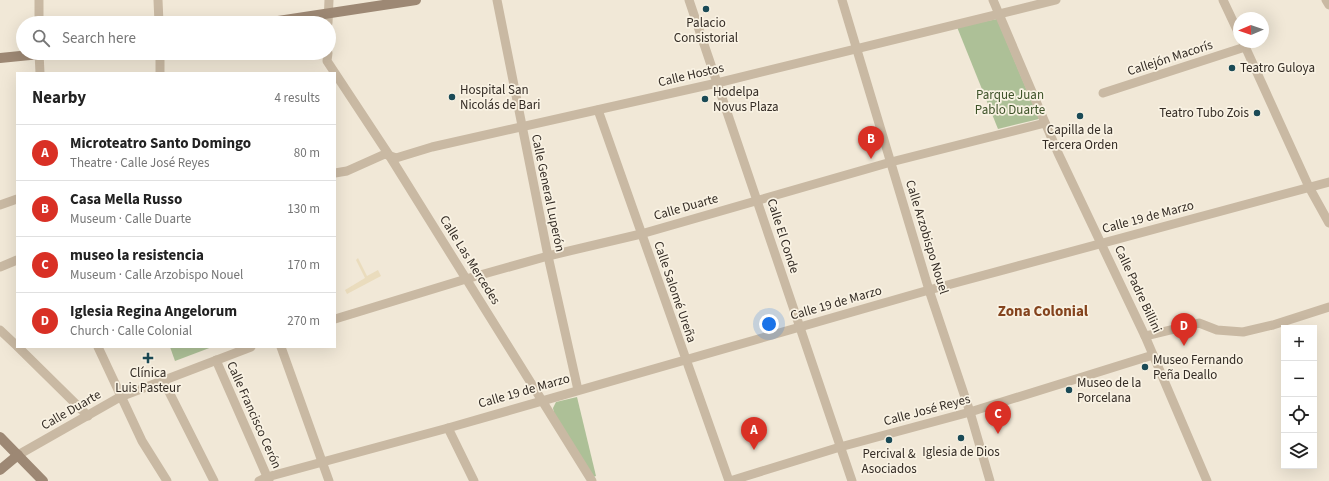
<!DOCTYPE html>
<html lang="en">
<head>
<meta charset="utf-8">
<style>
  :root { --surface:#fff; --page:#f6f6f6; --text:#222; --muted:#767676; --line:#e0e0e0; --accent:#d93025 }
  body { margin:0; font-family:"Source Sans 3",sans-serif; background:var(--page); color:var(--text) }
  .controls { position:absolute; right:12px; bottom:12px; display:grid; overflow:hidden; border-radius:0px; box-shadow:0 4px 16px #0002 }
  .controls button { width:36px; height:36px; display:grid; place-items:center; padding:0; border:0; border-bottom:1px solid var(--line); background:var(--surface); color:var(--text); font:20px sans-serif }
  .compass { position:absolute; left:1233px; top:12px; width:36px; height:36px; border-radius:50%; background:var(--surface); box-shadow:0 4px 16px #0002; rotate:268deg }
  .you { position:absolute; left:769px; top:324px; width:14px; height:14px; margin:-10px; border:3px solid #fff; border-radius:50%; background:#1a73e8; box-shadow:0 0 0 6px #1a73e833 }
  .badge { display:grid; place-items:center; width:26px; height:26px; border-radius:50%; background:var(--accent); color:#fff; font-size:13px; font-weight:700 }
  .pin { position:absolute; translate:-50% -33px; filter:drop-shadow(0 1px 2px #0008) }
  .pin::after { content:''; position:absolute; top:21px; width:14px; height:12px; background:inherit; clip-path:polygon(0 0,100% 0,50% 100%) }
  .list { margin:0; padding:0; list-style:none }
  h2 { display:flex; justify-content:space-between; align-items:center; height:52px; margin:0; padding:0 16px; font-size:17px }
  h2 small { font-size:13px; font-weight:400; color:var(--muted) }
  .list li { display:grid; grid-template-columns:26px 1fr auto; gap:12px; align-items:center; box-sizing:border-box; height:56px; padding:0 16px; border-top:1px solid var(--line) }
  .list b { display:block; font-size:15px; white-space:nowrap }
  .list p { margin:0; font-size:13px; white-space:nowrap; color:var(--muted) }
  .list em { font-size:13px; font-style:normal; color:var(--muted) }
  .icon { flex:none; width:22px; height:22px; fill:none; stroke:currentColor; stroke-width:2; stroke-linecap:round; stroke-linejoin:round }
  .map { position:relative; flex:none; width:1329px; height:481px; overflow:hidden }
  .search { position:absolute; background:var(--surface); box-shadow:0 4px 16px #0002; left:16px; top:16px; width:320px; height:44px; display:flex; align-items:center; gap:10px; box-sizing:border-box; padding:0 14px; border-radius:22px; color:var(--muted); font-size:15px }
  .panel { position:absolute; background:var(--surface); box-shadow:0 4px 16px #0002; left:16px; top:72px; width:320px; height:276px; border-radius:0px }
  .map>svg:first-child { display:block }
</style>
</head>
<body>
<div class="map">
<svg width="1329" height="481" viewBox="0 0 1329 481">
  <rect width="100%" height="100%" fill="#f1e8d7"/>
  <!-- green -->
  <g fill="#adc097">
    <path d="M997 19 1039 119 998 129 957 27Z"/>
    <path d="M170 347H212L175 361Z"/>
    <path d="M577 397 596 476 593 477 554 413 553 408 556 402Z"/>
  </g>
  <!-- plaza -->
  <path fill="#eadcbd" d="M358 258 367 276 378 270 381 276 347 294 345 290 365 278 356 260Z"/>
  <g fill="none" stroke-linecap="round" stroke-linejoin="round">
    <!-- street -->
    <g stroke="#c9b9a3" stroke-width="9">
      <path d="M158 0 159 23"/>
      <path d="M497 0 548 256 578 390"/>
      <path d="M689 0 852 481"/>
      <path d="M842 0 929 290 970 412 990 481"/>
      <path d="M993 0 1058 153 1145 336 1207 481"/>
      <path d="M1223 0 1239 34"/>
      <path d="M1326 0 1329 5"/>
      <path d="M39 23V0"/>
      <path d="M328 23 329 0"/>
      <path d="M1243 42 1309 187 1329 223"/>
      <path d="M39 53 40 73"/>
      <path d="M160 53V73"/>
      <path d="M328 53 327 61 389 155 592 481"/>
      <path d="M1103 93 1245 47"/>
      <path d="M598 110 729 481"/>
      <path d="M335 173 347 171 385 154 396 158 432 147 717 83 1056 0"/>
      <path d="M0 205 17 199"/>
      <path d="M0 267 17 260"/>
      <path d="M335 319 466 279 548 256 641 234 891 162 1045 123"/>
      <path d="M0 330 17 346"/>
      <path d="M1145 336 1199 323 1217 330 1243 332 1273 325 1329 307"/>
      <path d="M18 347 88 416"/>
      <path d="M98 347 142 441 167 481"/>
      <path d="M281 347 329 481"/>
      <path d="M216 360 269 481"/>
      <path d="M163 380 214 481"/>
      <path d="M448 428 474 481"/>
      <path d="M18 455 120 397 251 347"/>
      <path d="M259 481 267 477 448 428 929 290 1329 182"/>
      <path d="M730 481 840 447 970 412 1153 355"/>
    </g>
    <!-- secondary -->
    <g stroke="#9d8874" stroke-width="10">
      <path d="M265 23 416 0"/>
      <path d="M0 58 50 53"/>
      <path d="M0 437 43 481"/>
      <path d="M0 470 18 455"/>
    </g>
  </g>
  <!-- markers -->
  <g fill="#1a4a56" stroke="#f9f2e3" stroke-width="1.5">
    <circle cx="706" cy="9" r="4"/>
    <circle cx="1232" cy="68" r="4"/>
    <circle cx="452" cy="97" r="4"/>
    <circle cx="705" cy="99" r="4"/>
    <circle cx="1257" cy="113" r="4"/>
    <circle cx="1080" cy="116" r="4"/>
    <path d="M146 352h4v4h4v4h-4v4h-4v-4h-4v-4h4z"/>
    <circle cx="1145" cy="367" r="4"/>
    <circle cx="1069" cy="390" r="4"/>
    <circle cx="961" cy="438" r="4"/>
    <circle cx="889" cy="440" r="4"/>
  </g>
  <g text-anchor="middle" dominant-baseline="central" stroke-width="3.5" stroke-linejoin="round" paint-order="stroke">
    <!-- poi labels -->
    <g font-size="13" fill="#342c25" stroke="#f9f2e3">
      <text x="706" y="23">Palacio<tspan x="706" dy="15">Consistorial</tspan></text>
      <text x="1240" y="68" text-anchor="start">Teatro Guloya</text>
      <text x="460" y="90" text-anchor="start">Hospital San<tspan x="460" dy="15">Nicolás de Bari</tspan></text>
      <text x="713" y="92" text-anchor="start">Hodelpa<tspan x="713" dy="15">Novus Plaza</tspan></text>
      <text x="1249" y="113" text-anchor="end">Teatro Tubo Zois</text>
      <text x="1080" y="130">Capilla de la<tspan x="1080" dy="15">Tercera Orden</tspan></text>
      <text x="1153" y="360" text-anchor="start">Museo Fernando<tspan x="1153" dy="15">Peña Deallo</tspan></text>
      <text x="148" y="373">Clínica<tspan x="148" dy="15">Luis Pasteur</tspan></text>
      <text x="1077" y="383" text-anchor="start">Museo de la<tspan x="1077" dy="15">Porcelana</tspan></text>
      <text x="961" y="452">Iglesia de Dios</text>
      <text x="889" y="454">Percival &amp;<tspan x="889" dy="15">Asociados</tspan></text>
    </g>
    <!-- street labels -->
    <g font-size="13" fill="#342c25" stroke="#f9f2e3">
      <text transform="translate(1170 58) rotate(-18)">Callejón Macorís</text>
      <text transform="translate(691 75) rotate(-13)">Calle Hostos</text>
      <text transform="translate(548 193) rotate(78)">Calle General Luperón</text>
      <text transform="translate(686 207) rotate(-16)">Calle Duarte</text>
      <text transform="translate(1148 217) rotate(-15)">Calle 19 de Marzo</text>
      <text transform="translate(783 236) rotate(72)">Calle El Conde</text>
      <text transform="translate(927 237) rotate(73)">Calle Arzobispo Nouel</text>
      <text transform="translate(470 260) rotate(58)">Calle Las Mercedes</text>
      <text transform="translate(1138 289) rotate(65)">Calle Padre Billini</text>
      <text transform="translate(675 292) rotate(71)">Calle Salomé Ureña</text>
      <text transform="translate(836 303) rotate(-16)">Calle 19 de Marzo</text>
      <text transform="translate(524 391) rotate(-16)">Calle 19 de Marzo</text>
      <text transform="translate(71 410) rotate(-30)">Calle Duarte</text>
      <text transform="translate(927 410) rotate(-15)">Calle José Reyes</text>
      <text transform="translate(254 415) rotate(66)">Calle Francisco Cerón</text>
    </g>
    <!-- park labels -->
    <g font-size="13" fill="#3d5228" stroke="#f9f2e3">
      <text x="1010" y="95">Parque Juan<tspan x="1010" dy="15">Pablo Duarte</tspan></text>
    </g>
    <!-- quarter labels -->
    <g font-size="15" font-weight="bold" fill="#84431d" stroke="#f9f2e3">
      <text x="1043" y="311">Zona Colonial</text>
    </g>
  </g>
</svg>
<div class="controls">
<button>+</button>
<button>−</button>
<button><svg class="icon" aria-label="locate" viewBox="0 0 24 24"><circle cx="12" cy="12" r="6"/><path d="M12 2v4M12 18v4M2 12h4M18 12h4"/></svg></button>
<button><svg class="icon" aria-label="layers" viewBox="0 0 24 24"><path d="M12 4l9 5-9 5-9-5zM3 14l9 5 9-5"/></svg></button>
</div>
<svg class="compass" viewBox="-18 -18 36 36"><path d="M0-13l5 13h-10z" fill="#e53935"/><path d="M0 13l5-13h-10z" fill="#767676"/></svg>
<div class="you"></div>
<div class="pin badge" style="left:754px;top:450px">A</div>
<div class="pin badge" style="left:871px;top:159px">B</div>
<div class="pin badge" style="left:998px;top:434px">C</div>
<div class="pin badge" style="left:1184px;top:346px">D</div>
<div class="search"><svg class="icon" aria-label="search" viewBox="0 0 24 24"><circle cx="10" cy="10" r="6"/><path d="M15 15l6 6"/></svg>Search here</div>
<section class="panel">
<h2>Nearby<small>4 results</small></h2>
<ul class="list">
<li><span class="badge">A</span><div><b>Microteatro Santo Domingo</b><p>Theatre · Calle José Reyes</p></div><em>80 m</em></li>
<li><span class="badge">B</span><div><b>Casa Mella Russo</b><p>Museum · Calle Duarte</p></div><em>130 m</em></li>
<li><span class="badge">C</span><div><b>museo la resistencia</b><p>Museum · Calle Arzobispo Nouel</p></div><em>170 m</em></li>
<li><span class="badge">D</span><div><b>Iglesia Regina Angelorum</b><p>Church · Calle Colonial</p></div><em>270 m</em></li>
</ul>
</section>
</div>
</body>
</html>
